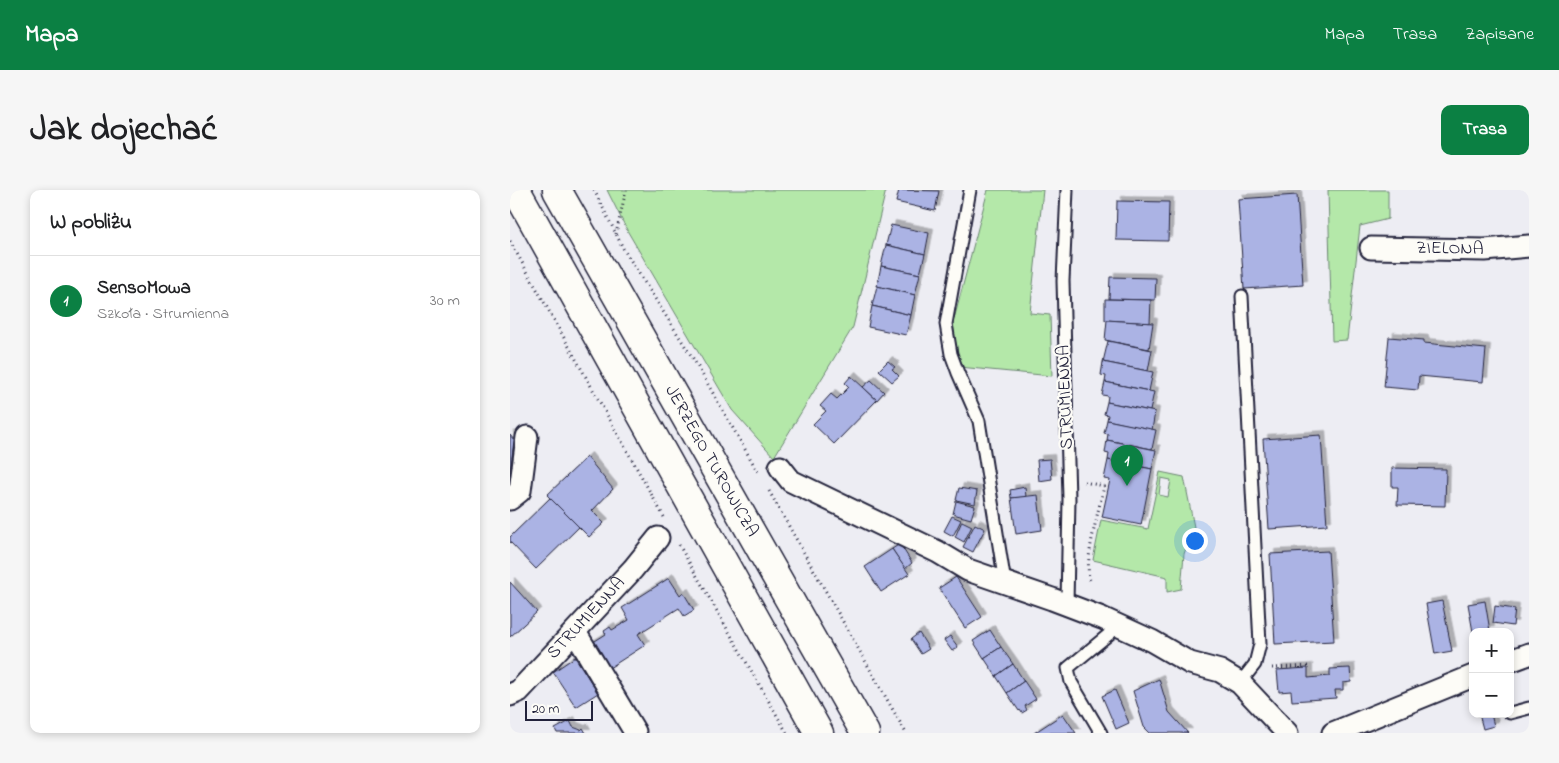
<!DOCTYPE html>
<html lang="pl">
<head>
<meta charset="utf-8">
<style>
  :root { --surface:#fff; --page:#f6f6f6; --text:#202124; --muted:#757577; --line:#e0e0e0; --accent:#0b8043 }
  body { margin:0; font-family:"Indie Flower",sans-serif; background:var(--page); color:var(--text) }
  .controls { position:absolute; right:15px; bottom:15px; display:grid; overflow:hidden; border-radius:10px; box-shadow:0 2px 8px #0003 }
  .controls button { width:45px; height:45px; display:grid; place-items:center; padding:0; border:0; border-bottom:1px solid var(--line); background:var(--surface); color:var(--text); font:25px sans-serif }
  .scale { position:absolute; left:15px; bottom:12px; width:68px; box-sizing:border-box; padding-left:5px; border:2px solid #22223b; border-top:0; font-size:14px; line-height:18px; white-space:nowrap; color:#22223b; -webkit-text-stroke:4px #fdfcf7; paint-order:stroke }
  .you { position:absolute; left:684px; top:350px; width:18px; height:18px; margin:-12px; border:4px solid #fff; border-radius:50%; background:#1a73e8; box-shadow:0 0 0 8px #1a73e833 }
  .badge { display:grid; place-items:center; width:32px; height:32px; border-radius:50%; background:var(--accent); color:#fff; font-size:16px; font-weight:700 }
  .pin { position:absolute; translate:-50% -41px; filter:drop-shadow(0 1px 2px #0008) }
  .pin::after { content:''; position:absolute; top:26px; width:18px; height:15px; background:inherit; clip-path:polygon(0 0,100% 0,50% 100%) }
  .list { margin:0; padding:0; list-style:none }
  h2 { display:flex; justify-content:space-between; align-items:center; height:65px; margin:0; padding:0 20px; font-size:21px }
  h2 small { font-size:16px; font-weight:400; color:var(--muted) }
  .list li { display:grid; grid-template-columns:32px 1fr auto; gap:15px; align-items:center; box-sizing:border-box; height:90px; padding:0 20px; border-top:1px solid var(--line) }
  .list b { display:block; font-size:19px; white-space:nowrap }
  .list p { margin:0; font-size:16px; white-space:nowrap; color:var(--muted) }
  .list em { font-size:16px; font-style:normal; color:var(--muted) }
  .map { position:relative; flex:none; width:1019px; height:543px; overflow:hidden; border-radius:10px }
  header { display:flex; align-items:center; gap:30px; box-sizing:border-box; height:70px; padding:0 25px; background:var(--accent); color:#fff }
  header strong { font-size:24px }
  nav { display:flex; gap:28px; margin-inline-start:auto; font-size:18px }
  .intro { display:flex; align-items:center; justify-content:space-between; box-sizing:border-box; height:120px; padding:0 30px }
  h1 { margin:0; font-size:35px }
  .button { padding:12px 22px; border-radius:10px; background:var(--accent); color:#fff; font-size:18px; font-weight:700 }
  main { display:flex; gap:30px; padding:0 30px }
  aside { flex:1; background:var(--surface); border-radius:10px; box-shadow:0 2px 8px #0003 }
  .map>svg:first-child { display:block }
</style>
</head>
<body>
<header>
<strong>Mapa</strong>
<nav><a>Mapa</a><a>Trasa</a><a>Zapisane</a></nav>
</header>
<div class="intro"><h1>Jak dojechać</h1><a class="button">Trasa</a></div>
<main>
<aside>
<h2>W pobliżu<small></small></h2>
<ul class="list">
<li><span class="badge">1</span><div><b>SensoMowa</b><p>Szkoła · Strumienna</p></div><em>30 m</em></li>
</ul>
</aside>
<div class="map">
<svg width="1019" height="543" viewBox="0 0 1019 543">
  <defs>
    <filter id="shadow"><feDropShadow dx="4.5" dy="-4.5" stdDeviation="0" flood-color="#0004"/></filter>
  </defs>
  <rect width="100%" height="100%" fill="#ededf3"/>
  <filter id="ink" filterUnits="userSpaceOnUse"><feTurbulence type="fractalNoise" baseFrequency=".02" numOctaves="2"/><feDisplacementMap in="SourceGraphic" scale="10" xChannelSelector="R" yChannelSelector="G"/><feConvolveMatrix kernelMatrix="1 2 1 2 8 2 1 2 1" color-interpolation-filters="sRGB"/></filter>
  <g filter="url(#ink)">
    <!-- green -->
    <g fill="#b4e8a9" stroke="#6b8572" fill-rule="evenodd">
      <path d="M97 0H376L343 137 264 267 222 220 118 42Z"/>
      <path d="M478 0H533L520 123 540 125 542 186 449 177 443 133Z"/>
      <path d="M818 0H878V29L850 36 837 150 822 151Z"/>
      <path d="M650 282 674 287 684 337 674 364 671 399 657 402V387L583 370 591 330 638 339ZM651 288 661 290 658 307 649 305Z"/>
    </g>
    <!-- building -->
    <g fill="#abb3e4" stroke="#22223b" filter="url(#shadow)">
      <path d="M389 0 429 1 425 21 386 12Z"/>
      <path d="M787 5 793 95 734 99 728 9Z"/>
      <path d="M607 11 659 12 658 51 606 50Z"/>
      <path d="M381 35 419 43 415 64 376 55Z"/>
      <path d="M376 55 415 64 410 84 371 76Z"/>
      <path d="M371 76 410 84 405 105 367 96Z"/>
      <path d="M600 87 646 88 645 110 599 109Z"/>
      <path d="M367 96 405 105 401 125 362 116Z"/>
      <path d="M595 109 641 110 640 133 595 130Z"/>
      <path d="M362 116 401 125 396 145 358 137Z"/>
      <path d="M597 130 643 133 639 159 595 150Z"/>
      <path d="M879 147 914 150V153L976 159 973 192 909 186 908 200 874 197Z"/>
      <path d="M598 151 642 160 638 181 593 172Z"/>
      <path d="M378 171 385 177 382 179 389 186 382 192 369 180Z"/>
      <path d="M593 172 643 182 639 201 595 192 596 186 591 185Z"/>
      <path d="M341 186 367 210 324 254 303 234 316 221 310 216 321 204 327 209 339 197 335 193Z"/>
      <path d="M361 190 374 202 367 210 353 197Z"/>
      <path d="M595 192 644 202 640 221 597 212 598 206 592 205Z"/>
      <path d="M597 212 645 222 642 240 597 230 598 225 594 224Z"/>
      <path d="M597 230 646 240 642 259 597 250 598 244 594 243Z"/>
      <path d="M0 245 4 250 0 285Z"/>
      <path d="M811 245 817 335 759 339 753 249Z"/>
      <path d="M597 250 646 260 642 279 598 270 599 264 595 263Z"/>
      <path d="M77 267 103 299 82 321 94 333 79 347 37 305Z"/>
      <path d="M540 269 542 289 529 291 527 270Z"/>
      <path d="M598 270 642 279 631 335 592 327 600 290 594 289Z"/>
      <path d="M882 278 936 279 935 316 887 315 888 297H882Z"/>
      <path d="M515 297 516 307 501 308 500 300Z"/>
      <path d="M449 298 467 301 465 314 446 310Z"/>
      <path d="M528 305 532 340 506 344 501 308Z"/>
      <path d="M40 308 69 337 26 379 0 352V347Z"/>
      <path d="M446 311 465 316 461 329 443 324Z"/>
      <path d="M442 326 451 330 443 346 434 341Z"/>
      <path d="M452 331 462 336 454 352 445 347Z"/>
      <path d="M465 334 475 339 463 362 453 357Z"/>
      <path d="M390 354 402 373 395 379 382 359Z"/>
      <path d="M382 359 399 384 371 402 355 377Z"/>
      <path d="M818 361 824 451 765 454 760 364Z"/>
      <path d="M446 387 472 427 455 438 429 398Z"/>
      <path d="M159 388 170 405 173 402 184 420 174 426 169 418 128 444 135 455 93 482 77 456 96 444 94 441 100 437 102 440 119 430 112 418Z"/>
      <path d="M0 392 27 422 0 447Z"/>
      <path d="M932 411 942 461 925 464 916 414Z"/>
      <path d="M975 411 980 441 963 442 958 414Z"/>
      <path d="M985 416 1005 419 1003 436 983 433Z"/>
      <path d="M480 440 491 457 474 468 463 451Z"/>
      <path d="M409 443 419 459 411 464 401 449Z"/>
      <path d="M440 446 448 457 442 461 434 450Z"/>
      <path d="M491 457 503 474 486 486 474 468Z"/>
      <path d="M65 467 88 503 66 517 43 482Z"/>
      <path d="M503 474 514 491 497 503 486 486Z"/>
      <path d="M798 478V488L820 486V479L840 478 841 492 833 493V500H825L826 508 782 511 781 501 769 502 767 480Z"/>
      <path d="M649 489 659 522 678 543H640L634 537 623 501Z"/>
      <path d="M514 491 526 509 515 516 517 520 512 523 510 520 509 521 497 503Z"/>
      <path d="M605 500 619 533 606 539 592 506Z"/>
      <path d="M553 524 566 543H524Z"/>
      <path d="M969 524H981L984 536 973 539Z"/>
      <path d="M60 531 63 537 71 540 73 538 76 543H47L45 539Z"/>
    </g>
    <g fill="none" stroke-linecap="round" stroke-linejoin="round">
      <defs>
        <g id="lane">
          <path d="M460 0 436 134 441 164 448 183 469 231 495 393"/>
          <path d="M557 414 559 309 553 91 557 0"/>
          <path d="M730 493 745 474 750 454 732 106"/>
          <path d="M1000 523 1019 518"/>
          <path d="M591 543 561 492 558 478 609 436"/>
        </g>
        <g id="street">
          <path id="s1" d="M861 58 975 60 1019 56"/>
          <path d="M270 277 281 291 428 362 458 380 542 409 592 428 642 451 680 473 710 481 730 493 777 543"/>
          <path d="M0 309 10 301 17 247"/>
          <path d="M65 442 125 542"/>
          <path d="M1000 471 1019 464"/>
          <path id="s2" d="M0 505 9 501 123 379 148 348"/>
          <path d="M823 543 963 486"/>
        </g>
        <g id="secondary">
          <path d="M6 0 309 543"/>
          <path id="s3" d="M47 0 355 543"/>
        </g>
      </defs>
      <!-- lane casing -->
      <use href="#lane" stroke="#22223b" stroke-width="15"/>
      <!-- street casing -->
      <use href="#street" stroke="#22223b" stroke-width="25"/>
      <!-- secondary casing -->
      <use href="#secondary" stroke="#22223b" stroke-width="31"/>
      <!-- path -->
      <g stroke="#22223b" stroke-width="3" stroke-dasharray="1 4" stroke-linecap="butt">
        <path d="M84 0 114 60 184 170 248 282"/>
        <path d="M106 44 116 0"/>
        <path d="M0 51 154 327"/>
        <path d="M574 292 594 296C590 316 573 374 580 390"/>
        <path d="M259 301 396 543"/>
        <path d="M169 355 277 543"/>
        <path d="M762 478 800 476"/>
      </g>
      <!-- lane -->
      <use href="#lane" stroke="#fdfcf7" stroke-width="11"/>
      <!-- street -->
      <use href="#street" stroke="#fdfcf7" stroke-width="21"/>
      <!-- secondary -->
      <use href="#secondary" stroke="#fdfcf7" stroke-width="28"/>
    </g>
  </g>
  <g text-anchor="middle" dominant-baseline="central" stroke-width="4.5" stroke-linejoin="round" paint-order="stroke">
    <!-- street labels -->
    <g font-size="18" fill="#22223b" stroke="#fdfcf7">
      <text stroke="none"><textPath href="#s1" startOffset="79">ZIELONA</textPath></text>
      <text transform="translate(556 207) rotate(-92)">STRUMIENNA</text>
      <text stroke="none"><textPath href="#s3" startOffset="312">JERZEGO TUROWICZA</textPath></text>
      <text stroke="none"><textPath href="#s2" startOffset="109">STRUMIENNA</textPath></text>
    </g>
  </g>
</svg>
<div class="controls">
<button>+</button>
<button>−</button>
</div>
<div class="scale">20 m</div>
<div class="you"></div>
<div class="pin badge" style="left:617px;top:296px">1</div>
</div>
</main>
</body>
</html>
